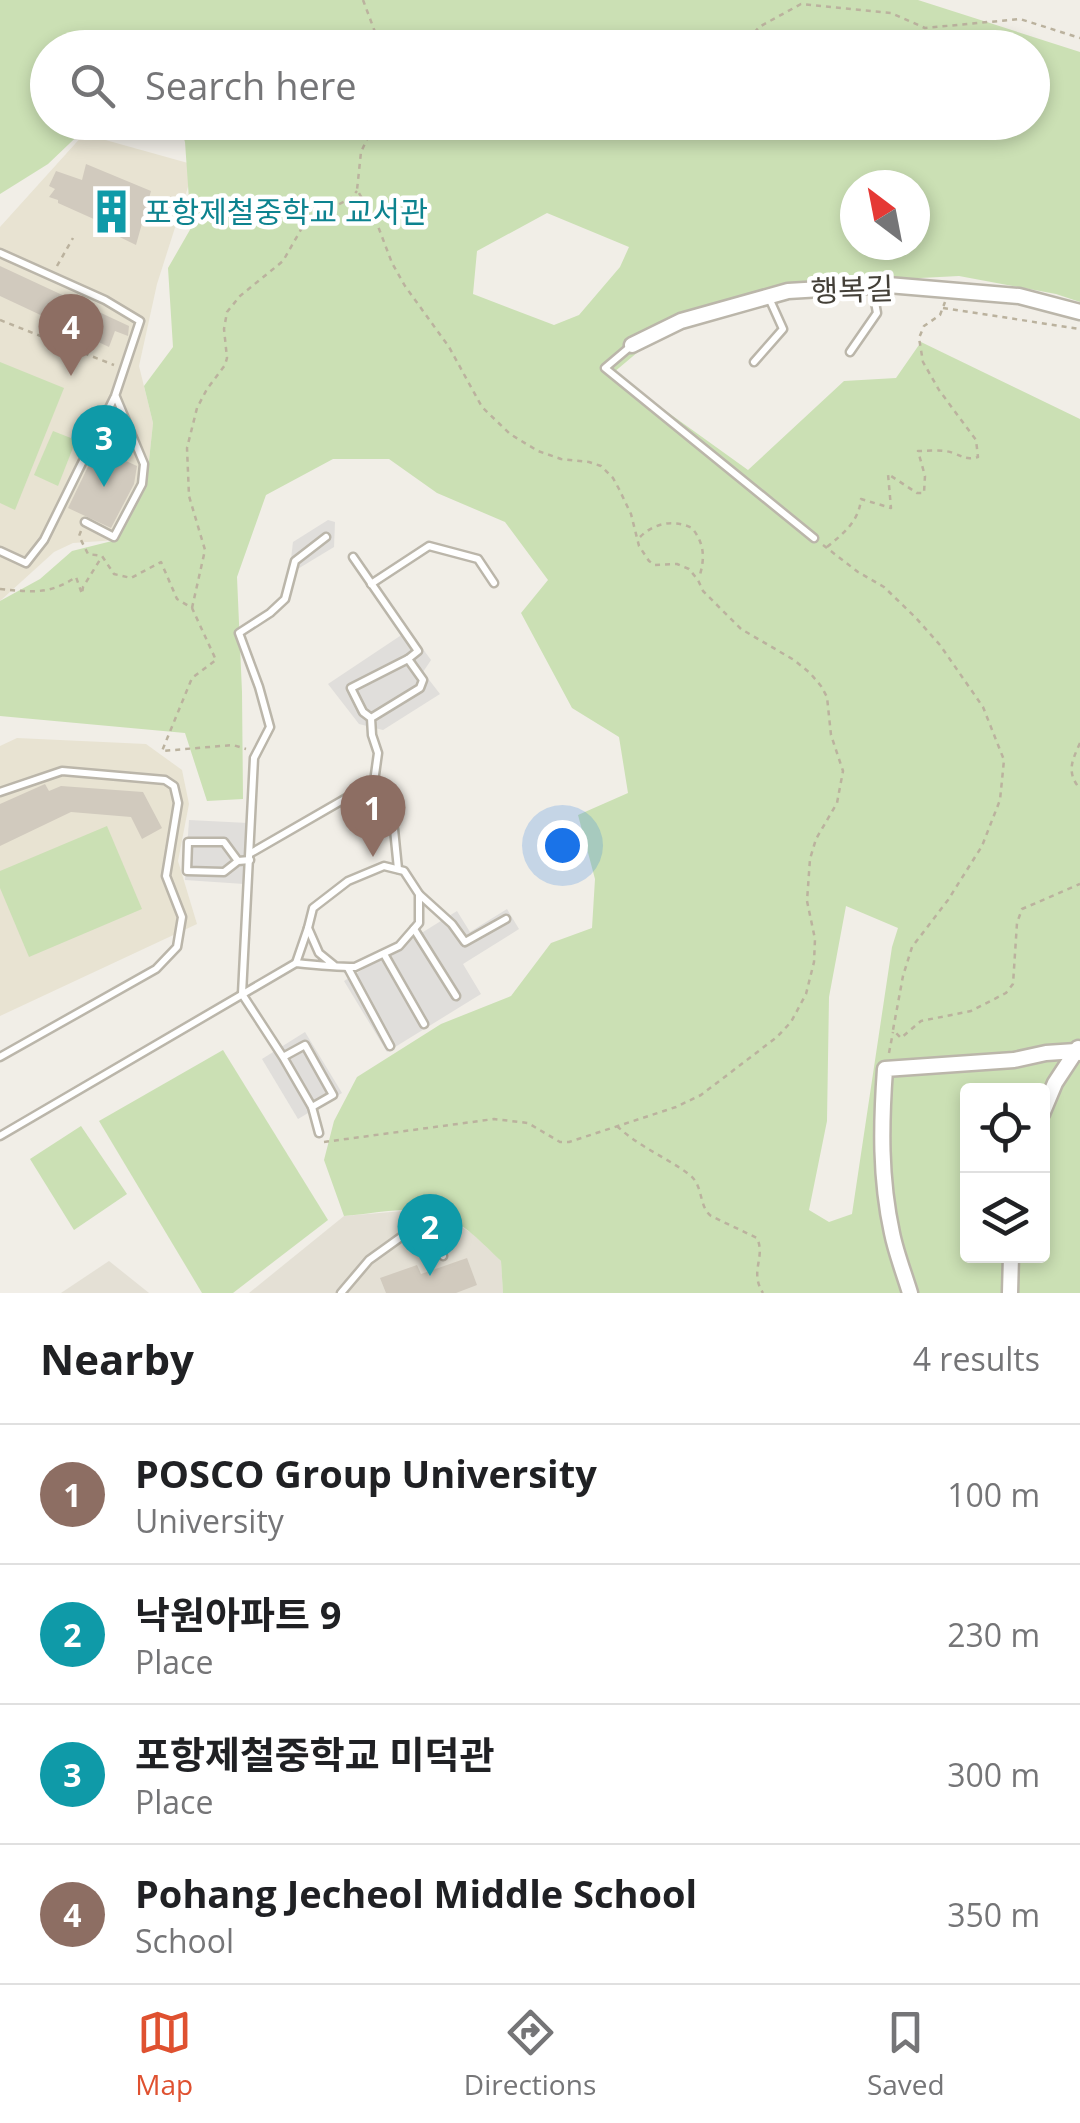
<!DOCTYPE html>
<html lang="en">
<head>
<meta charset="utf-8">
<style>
  :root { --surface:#fff; --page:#f2f2f2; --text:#202124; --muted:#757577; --line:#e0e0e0; --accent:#df5130 }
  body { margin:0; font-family:"Open Sans","Noto Sans KR",sans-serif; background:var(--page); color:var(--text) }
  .controls { position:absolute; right:30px; bottom:30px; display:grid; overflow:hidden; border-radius:10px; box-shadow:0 5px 15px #0003 }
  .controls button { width:90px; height:90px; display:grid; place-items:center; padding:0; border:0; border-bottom:2px solid var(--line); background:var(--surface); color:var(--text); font:50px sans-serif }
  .compass { position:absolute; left:840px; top:170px; width:90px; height:90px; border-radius:50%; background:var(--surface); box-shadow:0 5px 15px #0003; rotate:328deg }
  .you { position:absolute; left:562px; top:845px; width:35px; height:35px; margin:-25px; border:8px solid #fff; border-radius:50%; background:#1a73e8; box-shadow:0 0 0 15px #1a73e833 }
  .badge { display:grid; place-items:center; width:65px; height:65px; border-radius:50%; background:var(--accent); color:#fff; font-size:32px; font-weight:700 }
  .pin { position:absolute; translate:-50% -82px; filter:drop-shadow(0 2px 5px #0008) }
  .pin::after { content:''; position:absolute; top:52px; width:35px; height:30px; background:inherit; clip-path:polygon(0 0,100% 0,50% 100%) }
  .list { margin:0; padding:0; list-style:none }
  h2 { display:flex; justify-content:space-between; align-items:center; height:130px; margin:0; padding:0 40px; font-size:42px }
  h2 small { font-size:32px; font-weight:400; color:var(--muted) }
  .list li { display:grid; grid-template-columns:65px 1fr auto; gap:30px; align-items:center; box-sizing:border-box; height:140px; padding:0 40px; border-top:2px solid var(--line) }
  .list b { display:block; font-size:38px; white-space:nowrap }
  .list p { margin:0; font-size:32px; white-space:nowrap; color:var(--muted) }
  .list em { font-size:32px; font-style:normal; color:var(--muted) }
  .icon { flex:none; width:55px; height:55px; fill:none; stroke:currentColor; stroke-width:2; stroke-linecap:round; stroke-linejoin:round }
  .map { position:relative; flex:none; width:1080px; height:1293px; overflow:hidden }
  .search { position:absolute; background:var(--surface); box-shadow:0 5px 15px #0003; left:30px; right:30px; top:30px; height:110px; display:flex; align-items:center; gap:25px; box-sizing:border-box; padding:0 35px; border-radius:55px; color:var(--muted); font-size:38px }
  .sheet { height:690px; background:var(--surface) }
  nav { display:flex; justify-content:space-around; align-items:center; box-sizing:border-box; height:140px; border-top:2px solid var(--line); background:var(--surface); font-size:28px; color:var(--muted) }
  nav a { display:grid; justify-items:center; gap:5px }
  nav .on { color:var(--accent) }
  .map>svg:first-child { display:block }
</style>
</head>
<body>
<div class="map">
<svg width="1080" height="1293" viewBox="0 0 1080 1293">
  <rect width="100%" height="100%" fill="#f1eee7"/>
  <!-- residential -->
  <g fill="#e4e0d5">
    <path d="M415 1210 439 1213 473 1234 501 1261 503 1293H249L344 1216Z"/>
    <path d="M109 1261 149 1293H61Z"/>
  </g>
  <!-- education -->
  <g fill="#e8e3d2">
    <path d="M84 134 195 165 157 284 139 366 153 423 148 470 117 540 73 543 54 552 0 601V227Z"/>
    <path d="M17 738 146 744 182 770 189 804 178 861 197 924 0 1016V746Z"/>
  </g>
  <!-- green -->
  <g fill="#cbe0b4" fill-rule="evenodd">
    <path d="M0 0H918L1080 52V302L1056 294 959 276 843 282 683 314 613 373 748 470 844 381 896 378 921 342 1080 419V1293H503L501 1261C483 1244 463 1222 439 1213 414 1205 370 1214 344 1216L324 1160 334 1121 357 1077 441 1024 511 996 551 943 592 928 595 879 578 815 628 793 619 737 572 708 521 613 548 580 505 522 437 493 389 459H333L266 495 237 577 242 692 243 799 207 801 185 733 0 716V601L40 579 72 551 116 540 148 470 153 423 144 386 173 347 168 268 191 228 185 142 179 123 1032 122V48H48V122L91 123 48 164 0 194ZM855 185H915V245H855ZM547 213 629 247 620 267 579 315 554 325 473 294 477 251ZM846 906 898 928 892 947 852 1214 829 1222 809 1210 827 1121 829 997ZM968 1090H1042V1256H968Z"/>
    <path d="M0 362 64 388 15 510 0 503Z"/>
    <path d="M53 431 76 440 58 486 34 475Z"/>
    <path d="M107 826 142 909 29 957 0 888V871Z"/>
    <path d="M223 1050 328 1220 233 1293H202L99 1121Z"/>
    <path d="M81 1126 127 1194 74 1230 30 1159Z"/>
  </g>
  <!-- parking -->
  <g fill="#e0dedb">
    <path d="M328 520 335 522 334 547 296 570 291 559 293 542Z"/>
    <path d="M409 630 431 660 423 672 440 694 383 730 359 724 328 684Z"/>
    <path d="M189 820 248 823 244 884 185 880Z"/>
    <path d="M507 909 519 929 463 964 481 994 387 1052 344 981 457 911 470 932Z"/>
    <path d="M305 1032 342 1093 298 1119 262 1059Z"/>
  </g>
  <!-- building -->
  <g fill="#d1cabe">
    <path d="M86 164 151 191 136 245 95 225 96 220 58 203V200L49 197 55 189 49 186 56 171 82 180Z"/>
    <path d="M0 266 129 326 128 336 115 331 109 347 0 296Z"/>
    <path d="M97 448 137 466 134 484 111 528 68 508Z"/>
    <path d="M45 784 49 791 61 786 143 792 162 828 142 839 131 817 71 812 0 846V804Z"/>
    <path d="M467 1258 477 1285 456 1293H386L380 1278 417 1265 421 1274Z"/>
  </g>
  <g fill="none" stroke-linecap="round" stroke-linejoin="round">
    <defs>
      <g id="service">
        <path d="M0 253 105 300 140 321 115 396 44 540 26 563 0 551"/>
        <path d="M631 346 605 368 814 538"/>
        <path d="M850 352 877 313 872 286"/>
        <path d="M754 362 783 329 769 298"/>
        <path d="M85 522 114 537 142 484 144 464 116 397"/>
        <path d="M353 557 418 651 408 659"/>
        <path d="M371 584 429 546 478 559 494 583"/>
        <path d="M371 718 420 688 423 680 408 659 351 688 363 712 371 718 372 735 378 753 374 782 377 802 394 829 398 869"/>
        <path d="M0 792 62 771 165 780 174 786 178 803 166 876 182 917 177 947 156 969 0 1057"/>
        <path d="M251 853 374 782"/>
        <path d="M238 861 224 842H188L187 871 224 872 238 861 250 860"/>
        <path d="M420 895 452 924 465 942 506 919"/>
        <path d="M414 929 456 996"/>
        <path d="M384 954 424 1024"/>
        <path d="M296 963 308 928"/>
        <path d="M348 968 390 1046"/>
        <path d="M283 1057 305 1045 333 1095 312 1107 283 1057 242 994 254 758 270 727 259 687 239 633 270 613 285 599 295 561 326 537"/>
        <path d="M312 1107 319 1133"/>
        <path d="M0 1136 296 963C315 965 335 967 355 967L399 946 419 923V894L404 871 384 866 348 881 313 908 308 928 319 953 335 966"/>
        <path d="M341 1293 369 1260 401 1237 426 1241 443 1256"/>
      </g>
      <g id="minor">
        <path d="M632 345 681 321 788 291 888 285 1019 296 1080 312"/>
        <path d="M1042 1114 1055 1083 1078 1048"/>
        <path d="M910 1293C904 1273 896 1253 892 1233 880 1178 881 1125 885 1069L1014 1060 1046 1053 1076 1051 1080 1053"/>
        <path d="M1010 1293 1011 1256"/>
      </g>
    </defs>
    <!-- service casing -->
    <use href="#service" stroke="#bbb6aa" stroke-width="11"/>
    <!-- minor casing -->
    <use href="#minor" stroke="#bbb6aa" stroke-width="19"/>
    <!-- path -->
    <g stroke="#bbb29e" stroke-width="2.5" stroke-dasharray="5 5" stroke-linecap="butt">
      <path d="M363 0 381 48"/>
      <path d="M742 48 759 27 801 4 891 13 925 28 1020 19 1080 38"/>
      <path d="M57 266 73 238"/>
      <path d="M943 308 1080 329"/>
      <path d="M0 320 114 365"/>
      <path d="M81 531 79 536 88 554 102 556 114 574 131 578 161 562 177 599 192 608 216 660 192 678 162 751 233 745 246 749"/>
      <path d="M640 537C654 523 674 519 692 528 705 544 705 559 699 578"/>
      <path d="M823 545 858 572 884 587 916 618 940 645 983 707 1004 760 1000 800 982 846 948 900 912 947 903 976 893 1030 901 1038 921 1021 971 1011 1006 993 1013 984 1017 923 1022 909 1080 884"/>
      <path d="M827 547C844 533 859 521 861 499L891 508 888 474 917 493H924L925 476 918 451C929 451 943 449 953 453 964 457 966 460 978 457L976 440 939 390 923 362 919 338 924 326 940 315 945 302"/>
      <path d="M0 589C32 592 49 595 76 577L82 594 83 587 101 558"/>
      <path d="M192 608 205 550 189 496 187 448 197 408 207 389 225 365 227 358 224 329 227 312 240 296 283 261 307 219 350 199 357 191"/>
      <path d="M1080 743C1072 761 1066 772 1080 789"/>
      <path d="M889 1053 893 1032"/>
      <path d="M617 1126C639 1147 666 1157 690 1175 704 1187 698 1205 711 1216L757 1238C766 1258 749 1271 763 1293"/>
      <path d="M324 1142 494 1119 528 1123 560 1142H569L676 1107 701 1095 777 1037 791 1022 806 994 814 962 815 939 807 901 810 859 816 839 837 803 843 771 831 735 827 697 821 686 810 673 794 660 741 629 703 591 698 580 689 569 677 564 655 565 649 561 639 546 631 514 619 489 613 478 601 466 589 462 561 459 538 451 510 434 482 407 449 347 405 286 392 263 376 221 357 190 361 152 375 122"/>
    </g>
    <!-- service -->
    <use href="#service" stroke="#fff" stroke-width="6"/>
    <!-- minor -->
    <use href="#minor" stroke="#fff" stroke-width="14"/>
  </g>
  <!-- icons -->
  <defs>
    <symbol id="building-bare" viewBox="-9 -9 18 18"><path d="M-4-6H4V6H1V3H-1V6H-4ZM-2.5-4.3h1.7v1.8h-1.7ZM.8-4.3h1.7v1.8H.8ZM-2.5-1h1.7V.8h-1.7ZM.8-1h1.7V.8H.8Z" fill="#0f9aa8" stroke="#fff" stroke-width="2.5" paint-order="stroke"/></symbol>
  </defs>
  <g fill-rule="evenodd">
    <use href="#building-bare" x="80" y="180" width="63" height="63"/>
  </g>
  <g text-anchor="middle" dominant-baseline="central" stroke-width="9" stroke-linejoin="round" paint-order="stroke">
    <!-- culture labels -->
    <g font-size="30" fill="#0d838f" stroke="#fff" text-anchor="start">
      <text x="144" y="211">포항제철중학교 교서관</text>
    </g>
    <!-- street labels -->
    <g font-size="30" fill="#433f37" stroke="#fff">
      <text transform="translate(852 289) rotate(-2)">행복길</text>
    </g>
  </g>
</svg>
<div class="controls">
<button><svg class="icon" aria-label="locate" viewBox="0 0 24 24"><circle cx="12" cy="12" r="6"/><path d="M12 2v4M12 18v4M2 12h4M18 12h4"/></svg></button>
<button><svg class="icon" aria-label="layers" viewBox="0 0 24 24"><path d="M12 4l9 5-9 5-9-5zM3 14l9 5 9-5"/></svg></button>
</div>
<svg class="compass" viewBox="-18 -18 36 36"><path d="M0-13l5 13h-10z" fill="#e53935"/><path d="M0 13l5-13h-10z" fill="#757577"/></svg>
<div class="you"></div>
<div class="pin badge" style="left:373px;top:857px;background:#8d6e63">1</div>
<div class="pin badge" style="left:430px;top:1276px;background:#0f9aa8">2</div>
<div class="pin badge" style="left:104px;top:487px;background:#0f9aa8">3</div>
<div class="pin badge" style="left:71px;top:376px;background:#8d6e63">4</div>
<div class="search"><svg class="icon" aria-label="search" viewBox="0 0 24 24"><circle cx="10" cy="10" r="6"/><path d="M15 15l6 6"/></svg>Search here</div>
</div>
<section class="sheet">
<h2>Nearby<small>4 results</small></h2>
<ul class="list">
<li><span class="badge" style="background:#8d6e63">1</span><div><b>POSCO Group University</b><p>University</p></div><em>100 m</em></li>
<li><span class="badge" style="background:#0f9aa8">2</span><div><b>낙원아파트 9</b><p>Place</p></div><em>230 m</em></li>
<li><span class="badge" style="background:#0f9aa8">3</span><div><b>포항제철중학교 미덕관</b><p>Place</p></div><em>300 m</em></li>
<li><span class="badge" style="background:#8d6e63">4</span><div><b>Pohang Jecheol Middle School</b><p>School</p></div><em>350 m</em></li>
</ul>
</section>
<nav>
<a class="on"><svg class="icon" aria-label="map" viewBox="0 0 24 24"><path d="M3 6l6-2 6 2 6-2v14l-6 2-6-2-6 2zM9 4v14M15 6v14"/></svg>Map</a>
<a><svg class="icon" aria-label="directions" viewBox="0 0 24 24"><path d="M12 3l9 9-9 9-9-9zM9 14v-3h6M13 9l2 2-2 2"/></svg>Directions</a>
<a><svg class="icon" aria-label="saved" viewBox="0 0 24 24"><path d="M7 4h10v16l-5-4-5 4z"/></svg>Saved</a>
</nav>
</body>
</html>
